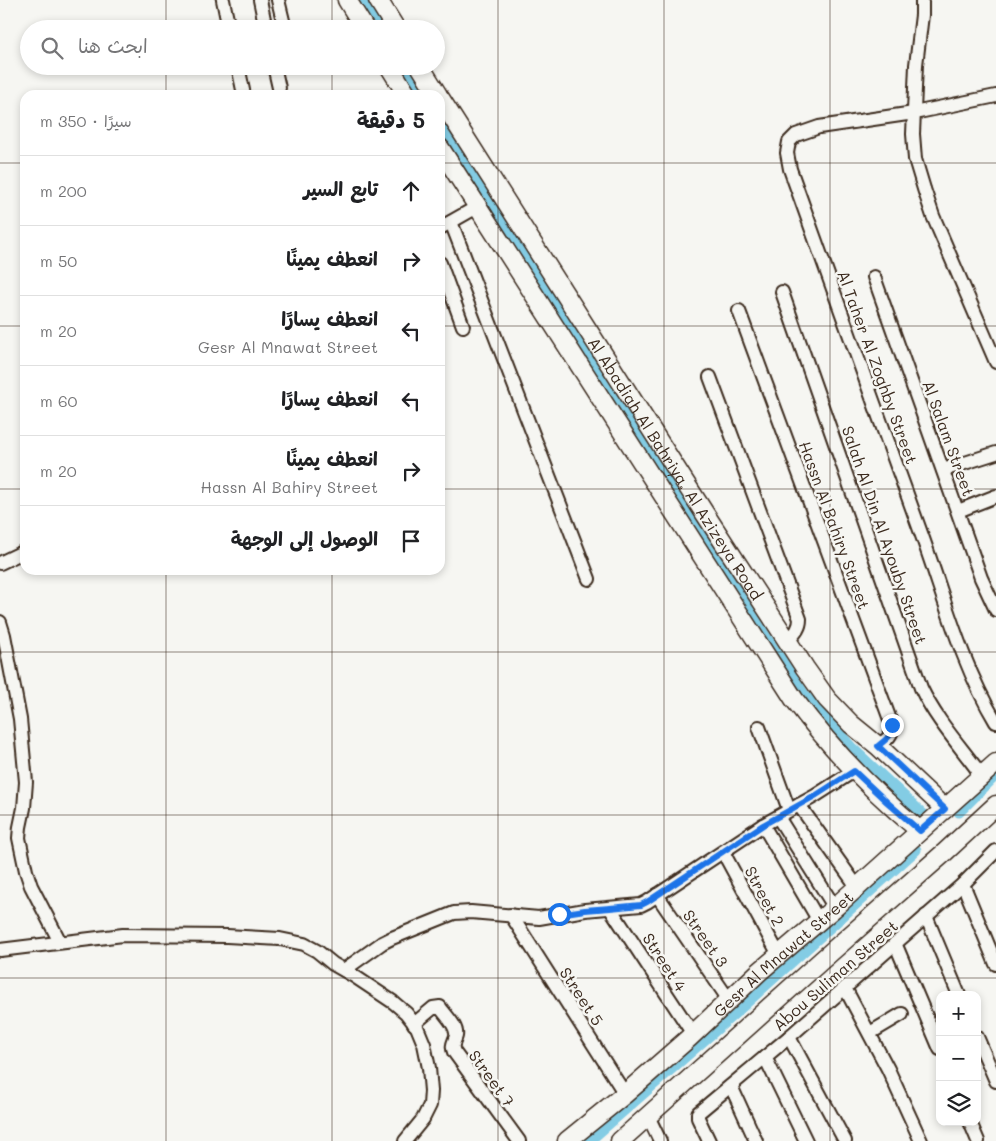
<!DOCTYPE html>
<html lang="ar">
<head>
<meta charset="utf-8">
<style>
  :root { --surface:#fff; --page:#f6f6f6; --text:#202124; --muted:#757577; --line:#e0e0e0 }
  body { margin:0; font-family:Mali,"Playpen Sans Arabic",sans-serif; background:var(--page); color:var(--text); direction:rtl }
  .controls { position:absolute; right:15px; bottom:15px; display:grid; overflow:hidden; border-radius:10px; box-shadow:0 2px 8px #0003 }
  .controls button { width:45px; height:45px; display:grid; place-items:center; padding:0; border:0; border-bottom:1px solid var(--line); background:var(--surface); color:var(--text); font:25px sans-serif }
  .stop { position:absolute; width:15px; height:15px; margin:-11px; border:4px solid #1a73e8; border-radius:50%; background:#fff }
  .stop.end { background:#1a73e8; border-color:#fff; box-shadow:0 1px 5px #0008 }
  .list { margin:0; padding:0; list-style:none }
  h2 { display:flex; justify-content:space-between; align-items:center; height:65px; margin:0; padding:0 20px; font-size:21px }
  h2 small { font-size:16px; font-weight:400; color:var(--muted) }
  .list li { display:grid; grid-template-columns:32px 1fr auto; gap:15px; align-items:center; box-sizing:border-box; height:70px; padding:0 20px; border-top:1px solid var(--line) }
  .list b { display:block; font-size:19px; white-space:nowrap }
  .list p { margin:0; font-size:16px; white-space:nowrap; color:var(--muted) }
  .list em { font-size:16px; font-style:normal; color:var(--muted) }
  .icon { flex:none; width:28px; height:28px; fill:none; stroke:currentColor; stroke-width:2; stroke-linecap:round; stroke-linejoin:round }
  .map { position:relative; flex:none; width:996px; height:1141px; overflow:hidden; direction:ltr }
  .search { position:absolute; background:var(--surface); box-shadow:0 2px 8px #0003; left:20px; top:20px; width:425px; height:55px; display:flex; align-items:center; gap:12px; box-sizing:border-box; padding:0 18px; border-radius:28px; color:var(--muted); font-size:19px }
  .panel { position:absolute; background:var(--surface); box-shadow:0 2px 8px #0003; left:20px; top:90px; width:425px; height:485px; border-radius:15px; direction:rtl }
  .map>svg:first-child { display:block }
</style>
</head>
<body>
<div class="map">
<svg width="996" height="1141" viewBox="0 0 996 1141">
  <rect width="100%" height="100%" fill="#f6f6f2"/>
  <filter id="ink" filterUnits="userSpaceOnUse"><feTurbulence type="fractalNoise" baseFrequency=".02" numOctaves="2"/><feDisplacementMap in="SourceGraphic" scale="10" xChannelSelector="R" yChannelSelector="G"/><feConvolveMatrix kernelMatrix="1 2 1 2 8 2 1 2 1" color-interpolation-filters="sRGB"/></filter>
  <g filter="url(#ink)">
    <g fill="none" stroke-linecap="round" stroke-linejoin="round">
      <!-- canal -->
      <g stroke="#83cce4" stroke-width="11">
        <path d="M361 0 380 29"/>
        <path d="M404 66 423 95"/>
        <path d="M440 121 472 170 767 639 805 696 851 747 926 817"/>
        <path d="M959 812 996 775"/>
        <path d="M589 1141 735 1013 916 850"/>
      </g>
      <defs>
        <g id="street">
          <path d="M223 0 229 29"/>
          <path d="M260 0 266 29"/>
          <path d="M278 0 285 29"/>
          <path d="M922 0V15L916 65 913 134 915 159 924 189 933 216 996 362"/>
          <path d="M238 66 244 95"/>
          <path d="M274 66 279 88"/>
          <path d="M996 96 914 113 819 127 796 135 789 142 787 153 790 169C833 290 877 412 921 533 944 596 961 664 996 722"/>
          <path d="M451 222 589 579"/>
          <path d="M440 228 477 207"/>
          <path d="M440 263 463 326"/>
          <path d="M874 277 981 578 996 610"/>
          <path d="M782 292 921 688C936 720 961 747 982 776"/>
          <path d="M739 311 892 725C893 736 886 740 878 746"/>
          <path d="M710 377 800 619C800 629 794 634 788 641"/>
          <path d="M943 470 996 453"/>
          <path d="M958 511 996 496"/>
          <path d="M0 563 25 551"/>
          <path d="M0 622 4 635 20 719 26 782 24 808 20 827 19 838 26 871 31 886 60 942"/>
          <path d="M759 727 789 810"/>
          <path d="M799 805 858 888"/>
          <path d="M778 817 835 908"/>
          <path d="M763 825 819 921"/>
          <path d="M723 852 779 955"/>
          <path d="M963 884 996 964"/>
          <path d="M657 895 729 1000"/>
          <path d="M610 908 693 1034"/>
          <path d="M511 915 625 1094"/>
          <path d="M926 916 959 995"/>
          <path d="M895 943 940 1049"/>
          <path d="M0 950 123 935 227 936 280 939 304 944 317 951 333 964 354 976 393 1002 406 1013 417 1027 424 1044 429 1068 431 1091 430 1105 423 1119 405 1141"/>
          <path d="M344 970 382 943 392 938 454 913 471 912 539 918 585 910 641 905 647 902 668 888 763 825 815 796 854 771"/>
          <path d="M845 988 888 1069 921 1141"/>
          <path d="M414 1024 433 1008 440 1007C445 1015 458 1026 456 1036 454 1043 451 1045 454 1052L519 1141"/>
          <path d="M870 1033 902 1014"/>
          <path d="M789 1037 845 1141"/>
          <path d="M977 1037 996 1081"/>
          <path d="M765 1057 806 1141"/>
          <path d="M731 1086 756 1141"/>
          <path d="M648 1116 660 1141"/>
          <path d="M970 1122 978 1141"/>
          <path d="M709 1141 698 1118V1113L789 1037 963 884 996 851"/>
        </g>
        <g id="secondary">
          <path d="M347 0 365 29"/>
          <path d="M378 0 396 29"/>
          <path d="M389 66 407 95"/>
          <path d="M420 66 438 95"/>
          <path id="s1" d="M440 98 707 517 805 668 827 699 851 724 878 746 945 809"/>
          <path d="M440 148 794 699C831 749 872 791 920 831"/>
          <path id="s2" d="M567 1141 625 1094 689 1038 759 972 833 909 996 763"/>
          <path d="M620 1141 822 960 944 853 996 805"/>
        </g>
      </defs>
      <!-- street casing -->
      <use href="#street" stroke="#3b2a1e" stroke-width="16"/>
      <!-- secondary casing -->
      <use href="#secondary" stroke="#3b2a1e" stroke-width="21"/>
      <!-- street -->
      <use href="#street" stroke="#f6f6f2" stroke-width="12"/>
      <!-- secondary -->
      <use href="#secondary" stroke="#f6f6f2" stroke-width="18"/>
    </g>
  </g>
  <g fill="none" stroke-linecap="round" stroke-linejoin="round" filter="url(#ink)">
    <!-- route -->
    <path stroke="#1a73e8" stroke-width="6" d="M559 914 585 910 610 908 641 905 647 902 668 888 763 825 815 796 854 771 887 802 920 831 945 809 878 746C885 740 893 736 892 725"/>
  </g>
  <!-- grid -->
  <path fill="none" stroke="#3b2a1e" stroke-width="1" stroke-opacity="0.55" d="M166 0V29M332 0V29M498 0V1141M664 0V1141M830 0V1141M166 66V95M332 66V95M0 163H25M440 163H996M0 326H25M440 326H996M0 489H25M440 489H996M166 570V1141M332 570V1141M0 652H996M0 815H996M0 978H996"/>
  <g text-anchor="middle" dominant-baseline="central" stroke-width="5" stroke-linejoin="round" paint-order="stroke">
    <!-- street labels -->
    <g font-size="16" fill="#3b2a1e" stroke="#f6f6f2">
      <text transform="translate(878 367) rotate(70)">Al Taher Al Zoghby Street</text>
      <text transform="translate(949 438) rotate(70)">Al Salam Street</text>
      <text stroke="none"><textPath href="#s1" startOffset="439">Al Abadiah Al Bahriya, Al Azizeya Road</textPath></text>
      <text transform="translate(835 525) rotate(70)">Hassn Al Bahiry Street</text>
      <text transform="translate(885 535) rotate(71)">Salah Al Din Al Ayouby Street</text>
      <text transform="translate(765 896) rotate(62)">Street 2</text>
      <text transform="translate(706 938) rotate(55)">Street 3</text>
      <text stroke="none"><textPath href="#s2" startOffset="286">Gesr Al Mnawat Street</textPath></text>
      <text transform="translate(665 962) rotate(57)">Street 4</text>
      <text transform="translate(835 975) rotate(-41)">Abou Suliman Street</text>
      <text transform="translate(582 996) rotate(57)">Street 5</text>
      <text transform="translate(492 1078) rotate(54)">Street 7</text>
    </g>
  </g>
</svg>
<div class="controls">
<button>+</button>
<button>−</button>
<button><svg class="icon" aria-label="layers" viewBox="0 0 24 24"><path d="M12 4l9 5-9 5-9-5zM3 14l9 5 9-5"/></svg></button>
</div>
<div class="stop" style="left:559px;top:914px"></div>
<div class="stop end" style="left:892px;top:725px"></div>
<div class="search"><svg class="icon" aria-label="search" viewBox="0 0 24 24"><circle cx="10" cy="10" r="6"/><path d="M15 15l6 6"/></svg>ابحث هنا</div>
<section class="panel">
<h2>5 دقيقة<small>سيرًا · 350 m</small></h2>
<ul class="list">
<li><svg class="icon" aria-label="ahead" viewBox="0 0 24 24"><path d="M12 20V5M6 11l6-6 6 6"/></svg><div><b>تابع السير</b></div><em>200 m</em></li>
<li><svg class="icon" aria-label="right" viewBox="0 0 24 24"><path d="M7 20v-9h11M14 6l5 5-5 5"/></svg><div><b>انعطف يمينًا</b></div><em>50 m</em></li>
<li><svg class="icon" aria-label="left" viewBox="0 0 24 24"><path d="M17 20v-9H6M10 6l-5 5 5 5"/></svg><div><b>انعطف يسارًا</b><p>Gesr Al Mnawat Street</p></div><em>20 m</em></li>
<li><svg class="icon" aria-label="left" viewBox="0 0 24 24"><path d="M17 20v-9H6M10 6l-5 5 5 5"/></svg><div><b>انعطف يسارًا</b></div><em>60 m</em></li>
<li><svg class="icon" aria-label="right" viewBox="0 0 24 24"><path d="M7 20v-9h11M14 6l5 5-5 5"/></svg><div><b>انعطف يمينًا</b><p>Hassn Al Bahiry Street</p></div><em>20 m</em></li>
<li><svg class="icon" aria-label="arrive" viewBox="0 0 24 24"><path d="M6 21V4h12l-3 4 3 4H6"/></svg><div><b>الوصول إلى الوجهة</b></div></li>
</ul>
</section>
</div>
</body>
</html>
